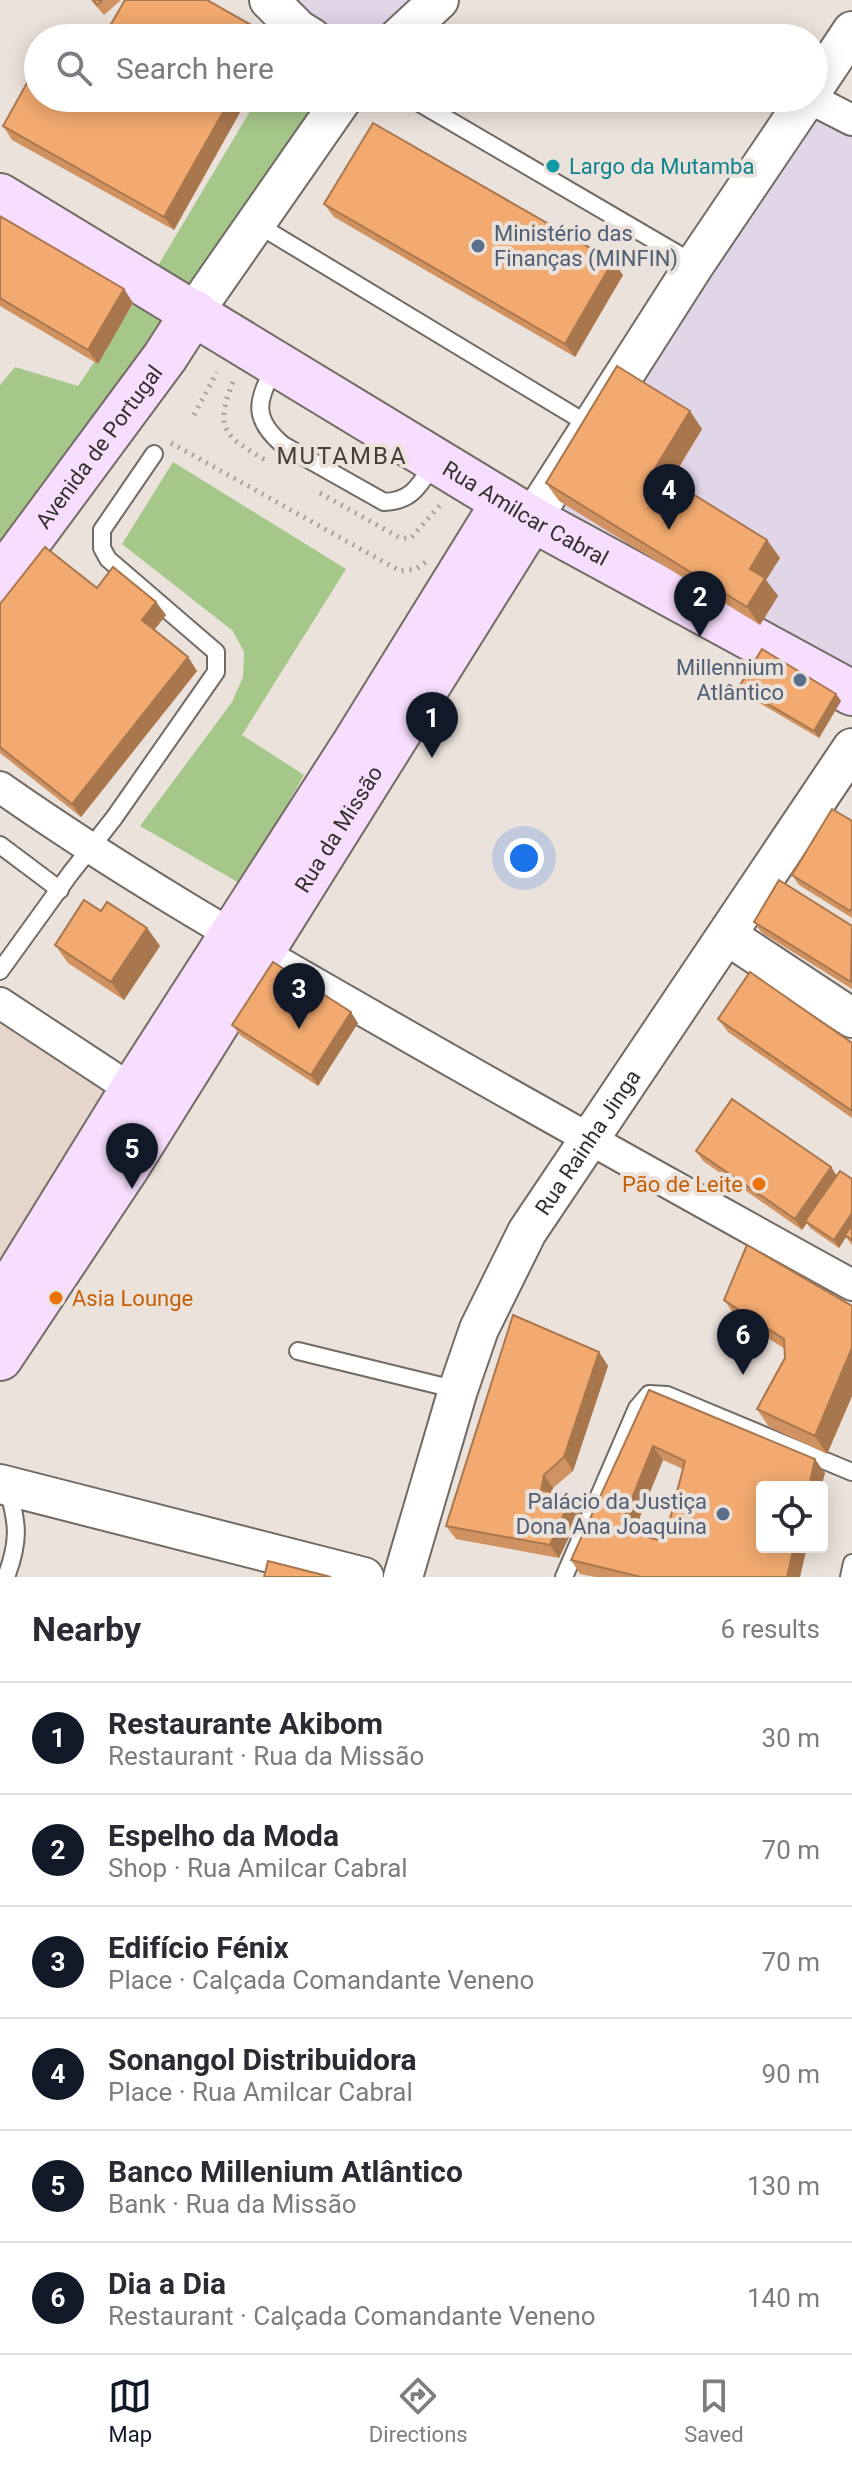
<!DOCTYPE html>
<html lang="en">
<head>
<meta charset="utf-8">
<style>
  :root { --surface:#fff; --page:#f7f7f7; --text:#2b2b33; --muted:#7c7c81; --line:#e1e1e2; --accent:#111827 }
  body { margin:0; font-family:Roboto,sans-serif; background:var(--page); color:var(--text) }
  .controls { position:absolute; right:24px; bottom:24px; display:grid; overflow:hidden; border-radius:8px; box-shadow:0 4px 20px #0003 }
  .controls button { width:72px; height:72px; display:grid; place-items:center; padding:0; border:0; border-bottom:2px solid var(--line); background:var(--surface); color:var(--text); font:40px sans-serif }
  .you { position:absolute; left:524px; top:858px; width:28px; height:28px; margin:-20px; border:6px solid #fff; border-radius:50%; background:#1a73e8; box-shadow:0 0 0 12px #1a73e833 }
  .badge { display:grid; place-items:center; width:52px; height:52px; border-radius:50%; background:var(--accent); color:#fff; font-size:26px; font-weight:700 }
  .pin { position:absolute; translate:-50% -66px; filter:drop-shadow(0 2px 4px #0008) }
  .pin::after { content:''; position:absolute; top:42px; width:28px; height:24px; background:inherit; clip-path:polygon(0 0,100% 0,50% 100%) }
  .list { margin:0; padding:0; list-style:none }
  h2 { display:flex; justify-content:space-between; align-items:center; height:104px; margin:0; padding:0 32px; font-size:34px }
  h2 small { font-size:26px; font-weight:400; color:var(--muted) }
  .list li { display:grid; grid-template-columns:52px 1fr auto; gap:24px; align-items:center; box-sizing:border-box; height:112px; padding:0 32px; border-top:2px solid var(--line) }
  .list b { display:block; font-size:30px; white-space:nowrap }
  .list p { margin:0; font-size:26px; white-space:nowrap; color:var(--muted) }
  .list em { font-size:26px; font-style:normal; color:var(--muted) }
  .icon { flex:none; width:44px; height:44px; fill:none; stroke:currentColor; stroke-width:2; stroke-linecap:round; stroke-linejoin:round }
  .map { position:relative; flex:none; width:852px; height:1577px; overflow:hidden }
  .search { position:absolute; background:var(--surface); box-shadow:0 4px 20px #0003; left:24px; right:24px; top:24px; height:88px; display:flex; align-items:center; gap:20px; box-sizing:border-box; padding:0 28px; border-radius:44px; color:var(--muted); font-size:30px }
  .sheet { height:776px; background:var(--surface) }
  nav { display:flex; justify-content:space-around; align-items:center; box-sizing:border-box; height:112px; border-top:2px solid var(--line); background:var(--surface); font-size:22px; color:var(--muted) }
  nav a { display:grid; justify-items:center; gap:4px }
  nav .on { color:var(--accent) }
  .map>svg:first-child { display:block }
</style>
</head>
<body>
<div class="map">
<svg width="852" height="1577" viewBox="0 0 852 1577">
  <rect width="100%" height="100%" fill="#ebe2db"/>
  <!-- commercial -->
  <g fill="#e1d5e8">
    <path d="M269 0H439L398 38H312Z"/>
    <path d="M807 98 852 120V692L532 519Z"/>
  </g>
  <!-- built -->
  <path fill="#e5d5ca" d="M0 1003 132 1090 0 1304Z"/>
  <!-- green -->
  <g fill="#a5c78a">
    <path d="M258 98H344L0 578V385L15 367 78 386 147 284Z"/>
    <path d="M173 462 346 569 242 735 304 775 241 884 140 826 232 702 243 677 244 652 233 631 122 544Z"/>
  </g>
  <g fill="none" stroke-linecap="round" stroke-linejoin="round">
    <defs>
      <g id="service">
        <path d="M411 98 695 264"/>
        <path d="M255 223 591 426"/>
        <path d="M275 366C258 400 250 417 283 445L384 502C413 501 419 485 435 462"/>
        <path d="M0 845 60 890"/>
        <path d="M0 971 70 874 114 818 216 672V652L108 559 102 548V530L154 454"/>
        <path d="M298 1351 458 1390"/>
        <path d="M6 1577C20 1540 18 1523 7 1486"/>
        <path d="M564 1577 637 1408 649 1394 667 1395 852 1472"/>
        <path d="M849 1577 852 1563"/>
      </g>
      <g id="minor">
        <path d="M809 98 852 120"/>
        <path d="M0 787C121 872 248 945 376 1018 534 1109 693 1197 852 1285"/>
        <path d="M0 1003 149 1101"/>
      </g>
      <g id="tertiary">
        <path d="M269 0 299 30 312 38"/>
        <path d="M398 38 439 0"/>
        <path d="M814 88 852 31"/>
        <path d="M194 312 343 98"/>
        <path d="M532 519 695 264 807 98"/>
        <path d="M728 936 852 1018"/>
        <path d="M0 1484 364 1577"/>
        <path id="s1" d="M403 1577 458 1390 479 1329 527 1232 852 748"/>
      </g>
      <g id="secondary">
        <path id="s2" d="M0 196 532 519 852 693"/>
        <path id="s3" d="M0 580 165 357 194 312"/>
        <path d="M0 1304 132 1090 355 743 504 502"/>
        <path id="s4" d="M0 1358 127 1167 532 519"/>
      </g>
    </defs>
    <!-- service casing -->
    <use href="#service" stroke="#726a64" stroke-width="20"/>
    <!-- minor casing -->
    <use href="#minor" stroke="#726a64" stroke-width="34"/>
    <!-- tertiary casing -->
    <use href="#tertiary" stroke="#726a64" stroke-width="42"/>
    <!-- secondary casing -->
    <use href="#secondary" stroke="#726a64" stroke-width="48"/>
    <!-- path -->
    <g stroke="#a7a09b" stroke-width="5" stroke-dasharray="2 6" stroke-linecap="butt">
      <path d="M233 382C213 430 226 437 267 461"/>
      <path d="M194 415 217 372"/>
      <path d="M171 443 400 571 416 569 426 562"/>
      <path d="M320 493 400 538H411L440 505"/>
    </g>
    <!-- service -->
    <use href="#service" stroke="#fff" stroke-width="16"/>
    <!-- minor -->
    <use href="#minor" stroke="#fff" stroke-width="30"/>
    <!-- tertiary -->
    <use href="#tertiary" stroke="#fff" stroke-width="38"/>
    <!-- secondary -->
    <use href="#secondary" stroke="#f8defe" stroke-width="44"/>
  </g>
  <!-- wall -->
  <g fill="#d09260" fill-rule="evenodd">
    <path d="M91 0H121L104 15Z"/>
    <path d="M38 98H248L174 230 12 140 3 126Z"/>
    <path d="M324 204 623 275 575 357 334 217Z"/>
    <path d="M0 216 124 289 133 303 98 364 0 306Z"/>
    <path d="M690 411 702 429 671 481 767 540 780 558 766 580 778 596 760 625 559 501 546 483Z"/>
    <path d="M97 588 156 602 166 615 154 630 188 657 197 671 81 817 0 753V604Z"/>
    <path d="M739 687 836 694 841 701 819 738 744 694Z"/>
    <path d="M852 821V918L799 885 792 875Z"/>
    <path d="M101 911 147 928 160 946 124 1000 68 963 55 945Z"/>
    <path d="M754 922 852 926V989L761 932Z"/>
    <path d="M718 1019 852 1043V1118L728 1032Z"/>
    <path d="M358 1023 318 1086 240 1035 232 1025Z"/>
    <path d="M696 1151 831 1167 837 1176 852 1179V1245L846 1237 839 1248 810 1228 807 1223 802 1230 703 1161Z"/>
    <path d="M724 1300 852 1306V1396L827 1454 769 1427 757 1409 785 1358V1349L737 1318Z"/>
    <path d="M599 1352 608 1366 573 1471 553 1488V1492L582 1510 559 1558 456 1539 446 1526Z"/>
    <path d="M649 1390 825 1473 821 1487H762L800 1577H595L580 1574 571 1560ZM663 1460 683 1469 664 1542 634 1532Z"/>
  </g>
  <!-- shaded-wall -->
  <g fill="#a9774e">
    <path d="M231 98H248L174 230 164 217Z"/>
    <path d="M613 261 623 275 575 357 565 344Z"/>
    <path d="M124 289 133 303 98 364 88 350Z"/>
    <path d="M690 411 702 429 666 488 654 470Z"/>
    <path d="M767 540 780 558 766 580 778 596 760 625 747 607 750 569Z"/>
    <path d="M156 602 166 615 151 634 142 620Z"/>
    <path d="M188 657 197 671 81 817 72 804Z"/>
    <path d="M836 694 841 701 819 738 814 731Z"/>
    <path d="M147 928 160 946 124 1000 111 982Z"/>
    <path d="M351 1012 358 1023 318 1086 311 1075Z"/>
    <path d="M831 1167 838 1178 805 1221 807 1223 802 1230 795 1219Z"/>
    <path d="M852 1213V1228L839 1248 834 1240Z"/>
    <path d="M852 1348V1396L827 1454 815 1436Z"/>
    <path d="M599 1352 608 1366 573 1471 564 1457Z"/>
    <path d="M653 1446 663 1460 630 1541 620 1528Z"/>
    <path d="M815 1459 825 1473 821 1487H809Z"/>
    <path d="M544 1475 553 1488 551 1503 541 1490Z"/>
    <path d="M572 1496 582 1510 559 1558 550 1545Z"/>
    <path d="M794 1547H807L800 1577H787Z"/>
  </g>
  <!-- building -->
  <g fill="#f2aa70" stroke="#a9774e" stroke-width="2" fill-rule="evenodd">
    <path d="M93 0H102L97 5Z"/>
    <path d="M125 0H207L267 34 264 38H103Z"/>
    <path d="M56 30 70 38H52Z"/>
    <path d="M38 63V98H231L164 217 3 126Z"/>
    <path d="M373 123 613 261 565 344 324 204Z"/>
    <path d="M0 216 124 289 88 350 0 298Z"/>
    <path d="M617 366 690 411 654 470 767 540 750 569 765 578 747 607 546 483Z"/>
    <path d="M45 547 97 588 113 567 156 602 142 620 188 657 72 804 0 747V604Z"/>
    <path d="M762 649 836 694 814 731 739 687Z"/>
    <path d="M832 809 852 821V908L850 911 792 875Z"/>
    <path d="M779 880 852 926 851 982 754 922Z"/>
    <path d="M84 900 101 911 107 902 147 928 111 982 55 945Z"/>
    <path d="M273 962 351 1012 311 1075 232 1025Z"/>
    <path d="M750 972 852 1043V1111L718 1019Z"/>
    <path d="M732 1099 831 1167 795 1219 696 1151Z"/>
    <path d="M840 1171 852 1179V1213L834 1240 805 1221Z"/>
    <path d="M852 1225V1240L845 1235Z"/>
    <path d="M747 1245 852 1306V1348L815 1436 757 1409 785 1358 784 1339 724 1300Z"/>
    <path d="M513 1315 599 1352 564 1457 544 1475 541 1490 572 1496 550 1545 446 1526Z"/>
    <path d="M649 1390 815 1459 809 1487H762V1547H794L787 1577H641L571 1560ZM653 1446 685 1461 664 1542 620 1528Z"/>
    <path d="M268 1561 331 1577H264Z"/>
  </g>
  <!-- markers -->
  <circle fill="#0f9aa8" stroke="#ebe2db" stroke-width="3" cx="553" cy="166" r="8"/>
  <g fill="#5c6f8a" stroke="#ebe2db" stroke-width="3">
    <circle cx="478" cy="246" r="8"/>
    <circle cx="800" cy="680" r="8"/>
    <circle cx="723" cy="1514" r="8"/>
  </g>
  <g fill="#e8710a" stroke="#ebe2db" stroke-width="3">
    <circle cx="759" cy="1184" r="8"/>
    <circle cx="56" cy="1298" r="8"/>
  </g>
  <g text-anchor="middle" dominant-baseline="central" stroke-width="8" stroke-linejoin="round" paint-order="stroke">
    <!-- culture labels -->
    <g font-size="22" fill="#0d838f" stroke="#ebe2db" text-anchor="start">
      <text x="569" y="166">Largo da Mutamba</text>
    </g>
    <!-- service labels -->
    <g font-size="22" fill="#4e5e75" stroke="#ebe2db" text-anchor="end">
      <text x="494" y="233" text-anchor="start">Ministério das<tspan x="494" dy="25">Finanças (MINFIN)</tspan></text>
      <text x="784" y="667">Millennium<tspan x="784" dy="25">Atlântico</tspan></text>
      <text x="707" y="1501">Palácio da Justiça<tspan x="707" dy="25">Dona Ana Joaquina</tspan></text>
    </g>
    <!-- street labels -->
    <g font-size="22" fill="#33302e" stroke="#ebe2db">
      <text stroke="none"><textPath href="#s3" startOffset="166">Avenida de Portugal</textPath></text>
      <text stroke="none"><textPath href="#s2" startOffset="614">Rua Amilcar Cabral</textPath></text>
      <text stroke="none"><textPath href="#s4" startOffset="628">Rua da Missão</textPath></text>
      <text stroke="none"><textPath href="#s1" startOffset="476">Rua Rainha Jinga</textPath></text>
    </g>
    <!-- food labels -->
    <g font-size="22" fill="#c56008" stroke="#ebe2db" text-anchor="end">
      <text x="743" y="1184">Pão de Leite</text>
      <text x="72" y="1298" text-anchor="start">Asia Lounge</text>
    </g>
    <!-- neighbourhood labels -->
    <g font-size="24" letter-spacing="2" fill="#463e39" stroke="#ebe2db">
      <text x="342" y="456">MUTAMBA</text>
    </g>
  </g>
</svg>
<div class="controls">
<button><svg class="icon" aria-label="locate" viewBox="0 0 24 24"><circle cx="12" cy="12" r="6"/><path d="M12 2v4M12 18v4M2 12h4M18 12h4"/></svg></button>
</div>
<div class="you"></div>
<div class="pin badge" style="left:432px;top:758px">1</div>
<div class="pin badge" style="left:700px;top:637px">2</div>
<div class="pin badge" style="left:299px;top:1029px">3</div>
<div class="pin badge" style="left:669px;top:530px">4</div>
<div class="pin badge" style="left:132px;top:1189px">5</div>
<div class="pin badge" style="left:743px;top:1375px">6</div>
<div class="search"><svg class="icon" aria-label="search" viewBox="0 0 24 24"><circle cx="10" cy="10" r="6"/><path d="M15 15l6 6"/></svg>Search here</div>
</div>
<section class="sheet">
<h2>Nearby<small>6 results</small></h2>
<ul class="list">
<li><span class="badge">1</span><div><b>Restaurante Akibom</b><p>Restaurant · Rua da Missão</p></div><em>30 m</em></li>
<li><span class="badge">2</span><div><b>Espelho da Moda</b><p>Shop · Rua Amilcar Cabral</p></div><em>70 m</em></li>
<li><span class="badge">3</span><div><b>Edifício Fénix</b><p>Place · Calçada Comandante Veneno</p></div><em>70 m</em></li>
<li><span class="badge">4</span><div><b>Sonangol Distribuidora</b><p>Place · Rua Amilcar Cabral</p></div><em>90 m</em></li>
<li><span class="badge">5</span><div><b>Banco Millenium Atlântico</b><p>Bank · Rua da Missão</p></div><em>130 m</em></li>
<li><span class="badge">6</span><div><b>Dia a Dia</b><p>Restaurant · Calçada Comandante Veneno</p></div><em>140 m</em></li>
</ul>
</section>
<nav>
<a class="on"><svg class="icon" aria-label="map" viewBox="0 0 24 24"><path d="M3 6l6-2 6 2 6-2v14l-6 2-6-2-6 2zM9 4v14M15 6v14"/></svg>Map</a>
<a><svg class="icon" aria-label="directions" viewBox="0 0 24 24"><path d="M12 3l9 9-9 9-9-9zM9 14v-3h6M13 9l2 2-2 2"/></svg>Directions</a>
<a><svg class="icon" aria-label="saved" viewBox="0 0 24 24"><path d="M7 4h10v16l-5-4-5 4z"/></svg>Saved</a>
</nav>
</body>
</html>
